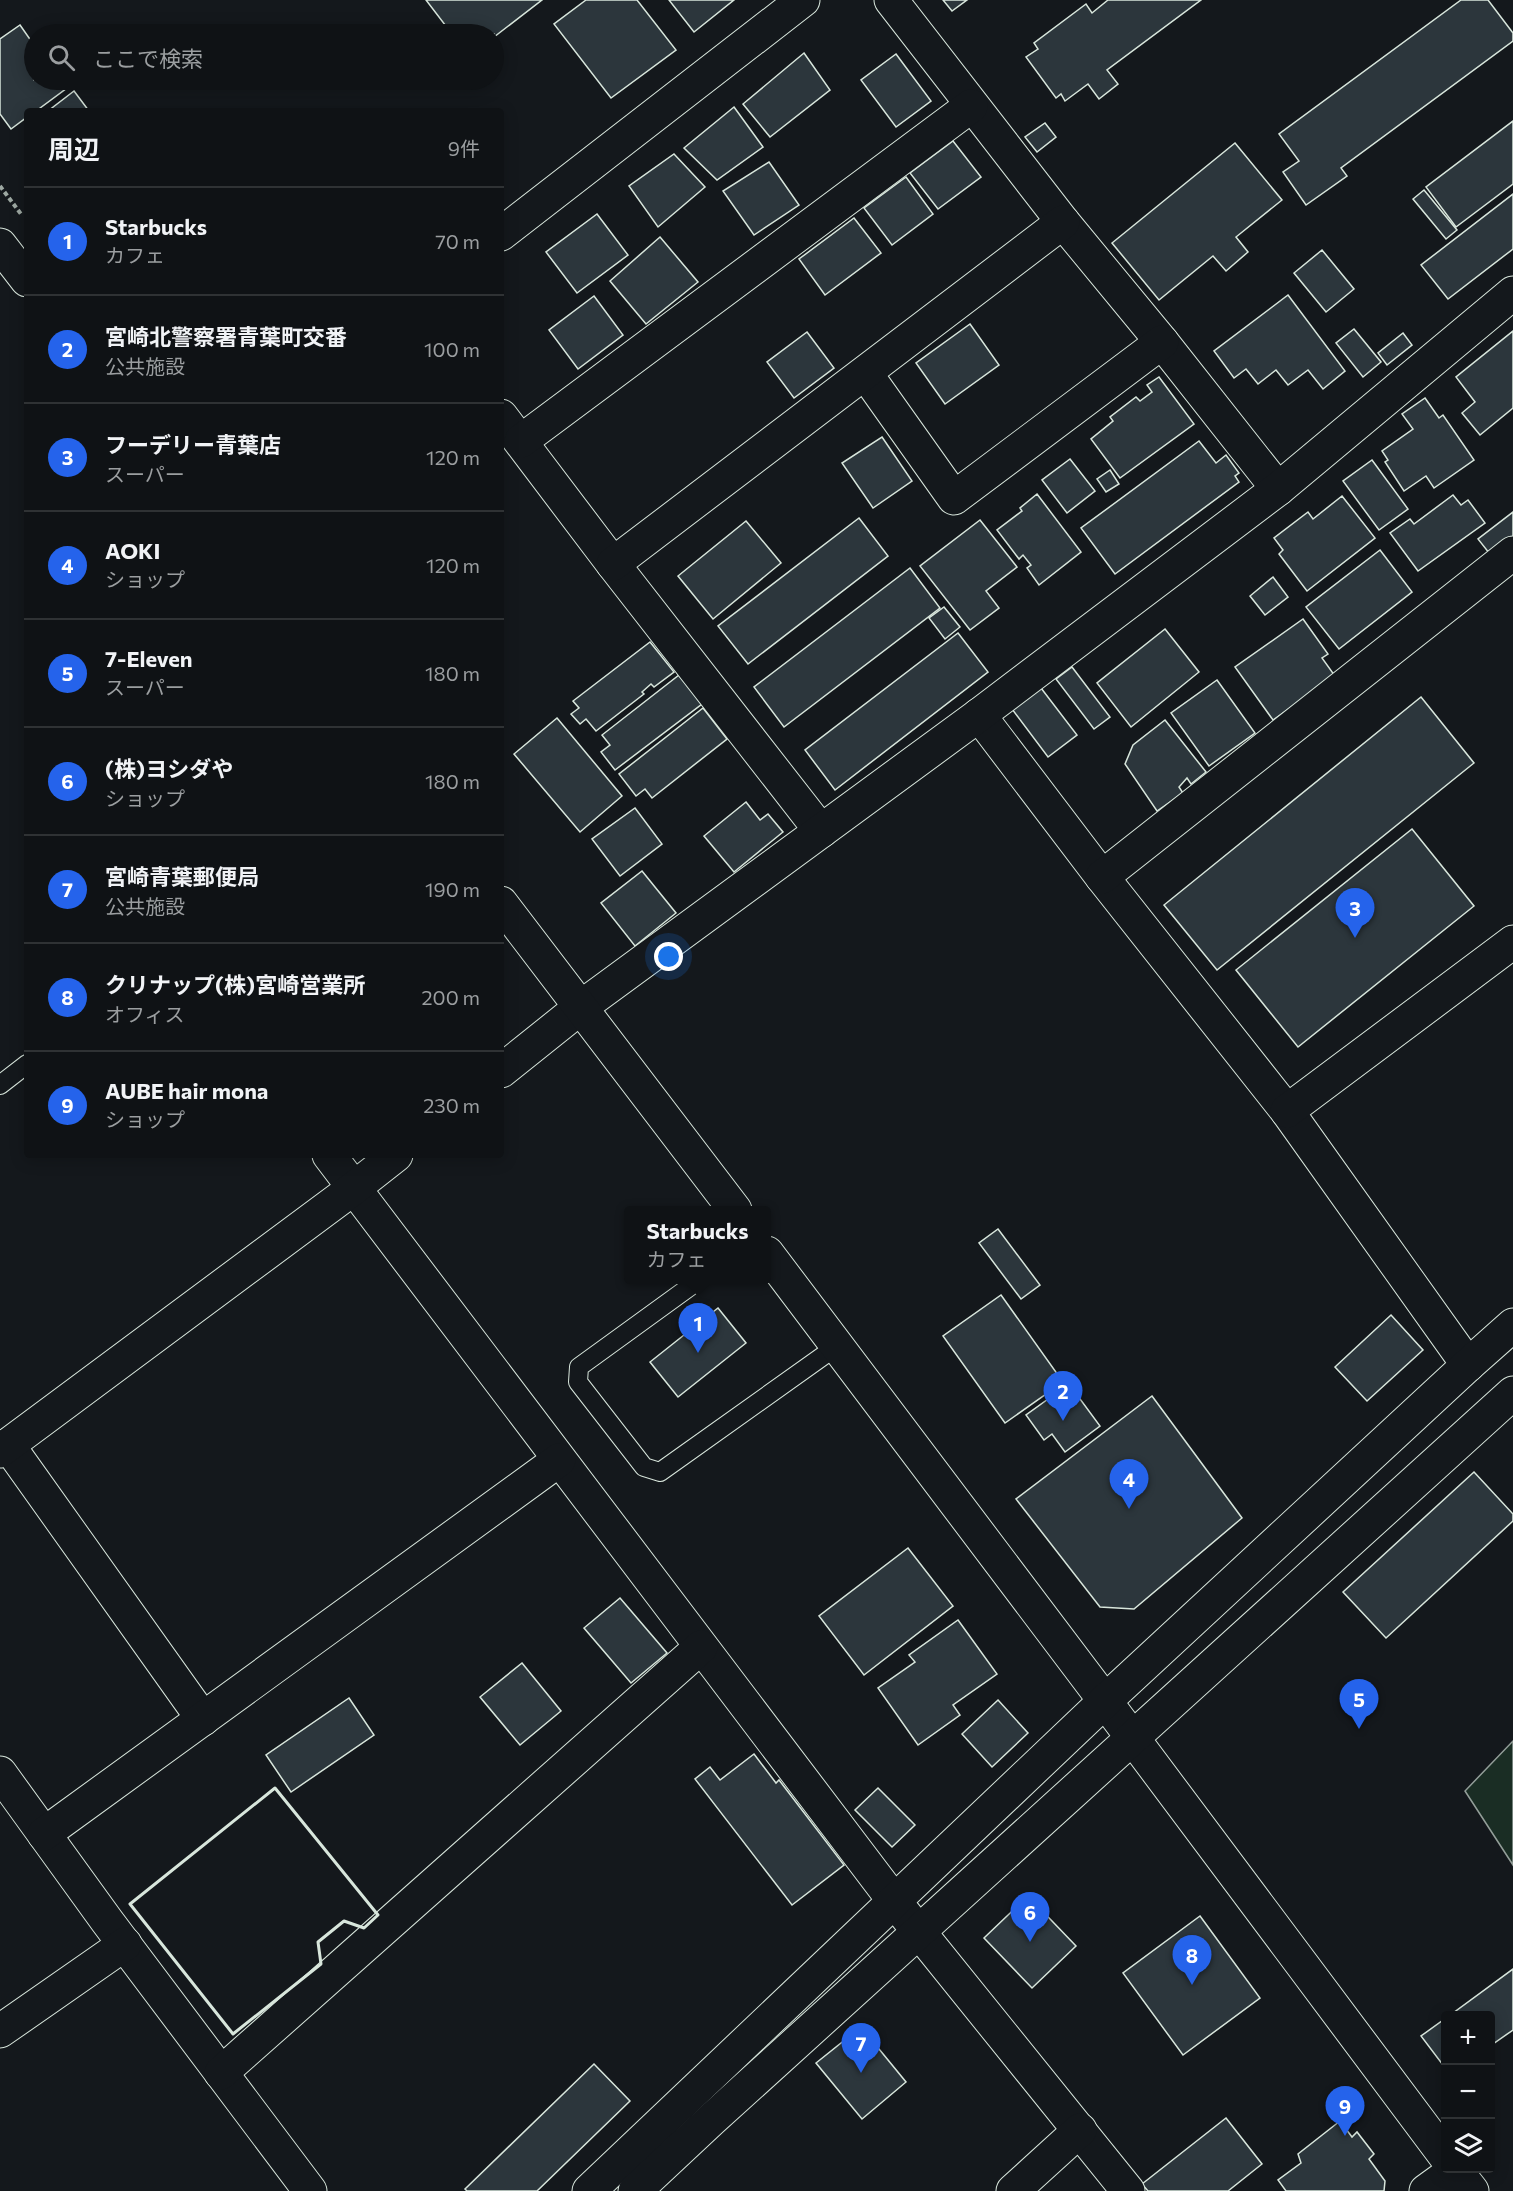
<!DOCTYPE html>
<html lang="ja">
<head>
<meta charset="utf-8">
<style>
  :root { --surface:#0f1215; --page:#181b1e; --text:#f1f3f6; --muted:#9b9ea0; --line:#2f3234; --accent:#2563eb }
  body { margin:0; font-family:Commissioner,"Noto Sans JP",sans-serif; background:var(--page); color:var(--text) }
  .controls { position:absolute; right:18px; bottom:18px; display:grid; overflow:hidden; border-radius:6px; box-shadow:0 3px 15px #0003 }
  .controls button { width:54px; height:54px; display:grid; place-items:center; padding:0; border:0; border-bottom:2px solid var(--line); background:var(--surface); color:var(--text); font:30px sans-serif }
  .you { position:absolute; left:669px; top:957px; width:21px; height:21px; margin:-15px; border:4px solid #fff; border-radius:50%; background:#1a73e8; box-shadow:0 0 0 9px #1a73e833 }
  .badge { display:grid; place-items:center; width:39px; height:39px; border-radius:50%; background:var(--accent); color:#fff; font-size:20px; font-weight:700 }
  .pin { position:absolute; translate:-50% -50px; filter:drop-shadow(0 2px 3px #0008) }
  .pin::after { content:''; position:absolute; top:32px; width:21px; height:18px; background:inherit; clip-path:polygon(0 0,100% 0,50% 100%) }
  .popup { position:absolute; left:624px; top:1206px; width:147px; height:78px; box-sizing:border-box; display:grid; place-content:center; border-radius:6px; background:var(--surface); filter:drop-shadow(0 2px 4px #0005); font-size:20px; white-space:nowrap; color:var(--muted) }
  .popup b { font-size:22px; color:var(--text) }
  .popup::after { content:''; position:absolute; left:50%; top:100%; margin-left:-12px; border:12px solid transparent; border-top-color:var(--surface) }
  .list { margin:0; padding:0; list-style:none }
  h2 { display:flex; justify-content:space-between; align-items:center; height:78px; margin:0; padding:0 24px; font-size:26px }
  h2 small { font-size:20px; font-weight:400; color:var(--muted) }
  .list li { display:grid; grid-template-columns:39px 1fr auto; gap:18px; align-items:center; box-sizing:border-box; height:108px; padding:0 24px; border-top:2px solid var(--line) }
  .list b { display:block; font-size:22px; white-space:nowrap }
  .list p { margin:0; font-size:20px; white-space:nowrap; color:var(--muted) }
  .list em { font-size:20px; font-style:normal; color:var(--muted) }
  .icon { flex:none; width:33px; height:33px; fill:none; stroke:currentColor; stroke-width:2; stroke-linecap:round; stroke-linejoin:round }
  .map { position:relative; flex:none; width:1513px; height:2191px; overflow:hidden }
  .search { position:absolute; background:var(--surface); box-shadow:0 3px 15px #0003; left:24px; top:24px; width:480px; height:66px; display:flex; align-items:center; gap:15px; box-sizing:border-box; padding:0 21px; border-radius:33px; color:var(--muted); font-size:22px }
  .panel { position:absolute; background:var(--surface); box-shadow:0 3px 15px #0003; left:24px; top:108px; width:480px; height:1050px; border-radius:6px }
  .map>svg:first-child { display:block }
</style>
</head>
<body>
<div class="map">
<svg width="1513" height="2191" viewBox="0 0 1513 2191">
  <rect width="100%" height="100%" fill="#14181c"/>
  <!-- green -->
  <path fill="#1a2d24" stroke="#939e99" stroke-width="1.5" d="M1513 1741V1865L1465 1791Z"/>
  <!-- building -->
  <g fill="#2c363c" stroke="#d8e6dc" stroke-width="1.5">
    <path d="M426 0H542L494 37V34H452Z"/>
    <path d="M586 0H637L676 50 611 98 554 24Z"/>
    <path d="M669 0H734L694 32Z"/>
    <path d="M943 0H967L952 11Z"/>
    <path d="M1108 0H1201L1107 70 1118 84 1099 99 1088 84 1065 101 1061 94 1056 98 1026 57 1038 49 1034 43 1086 4 1092 13Z"/>
    <path d="M1461 0H1488L1513 33V41L1341 168 1347 176 1306 205 1283 172 1299 161 1279 134Z"/>
    <path d="M20 25 34 45V80H61L67 88 36 111H27V117L11 129 0 114V39Z"/>
    <path d="M804 53 830 90 770 137 743 104Z"/>
    <path d="M896 54 931 101 896 127 861 80Z"/>
    <path d="M74 91 89 111H48Z"/>
    <path d="M734 107 763 147 717 180 684 148Z"/>
    <path d="M1513 121V184L1456 227 1426 187Z"/>
    <path d="M1045 123 1056 137 1037 152 1025 137Z"/>
    <path d="M953 141 981 177 938 209 910 173Z"/>
    <path d="M1235 143 1282 200 1236 237 1248 252 1226 271 1213 256 1159 300 1112 243Z"/>
    <path d="M674 154 705 187 658 227 629 186Z"/>
    <path d="M769 162 799 205 754 235 723 191Z"/>
    <path d="M906 177 933 214 892 245 864 208Z"/>
    <path d="M1424 190 1457 230 1446 239 1413 199Z"/>
    <path d="M1513 194V249L1448 299 1421 265Z"/>
    <path d="M597 214 628 255 577 293 546 252Z"/>
    <path d="M854 218 881 253 825 295 799 259Z"/>
    <path d="M660 237 698 282 646 324 610 281Z"/>
    <path d="M1322 250 1354 289 1326 312 1294 273Z"/>
    <path d="M1288 295 1345 371 1323 389 1308 370 1288 385 1276 370 1258 384 1246 369 1234 378 1214 351Z"/>
    <path d="M594 296 623 335 578 369 549 330Z"/>
    <path d="M970 324 999 365 945 404 916 363Z"/>
    <path d="M1354 329 1381 362 1363 377 1336 343Z"/>
    <path d="M1513 331V408L1480 435 1462 413 1475 402 1456 377Z"/>
    <path d="M807 332 834 368 794 398 767 362Z"/>
    <path d="M1403 333 1412 345 1387 365 1378 353Z"/>
    <path d="M1159 377 1194 424 1120 478 1091 439 1113 421 1110 417 1136 397 1140 401 1152 392 1147 385Z"/>
    <path d="M1425 398 1439 418 1443 415 1474 460 1434 488 1426 476 1404 491 1385 462 1388 460 1382 451 1413 429 1402 414Z"/>
    <path d="M882 437 912 481 873 508 842 463Z"/>
    <path d="M1199 441 1216 463 1226 455 1239 473 1235 476 1239 482 1115 574 1081 528Z"/>
    <path d="M1070 459 1095 491 1067 513 1042 480Z"/>
    <path d="M1372 460 1408 509 1379 530 1343 481Z"/>
    <path d="M1110 470 1119 484 1106 492 1097 479Z"/>
    <path d="M1037 494 1081 552 1039 585 1027 568 1031 565 1023 555 1019 559 997 530 1022 511 1020 508Z"/>
    <path d="M1453 495 1461 505 1468 500 1485 523 1418 571 1390 533 1410 519 1414 524Z"/>
    <path d="M1342 496 1375 538 1307 591 1279 554 1283 550 1274 538 1308 512 1313 519Z"/>
    <path d="M1513 512V542L1493 558 1478 539Z"/>
    <path d="M859 518 888 556 748 664 718 626Z"/>
    <path d="M980 520 1017 567 986 591 999 608 970 630 920 566Z"/>
    <path d="M746 521 781 563 713 619 678 576Z"/>
    <path d="M1380 550 1412 592 1339 649 1306 607Z"/>
    <path d="M910 568 940 608 784 727 754 687Z"/>
    <path d="M1273 577 1288 597 1265 615 1250 596Z"/>
    <path d="M944 607 960 627 945 639 929 618Z"/>
    <path d="M1303 619 1328 654 1322 658 1335 676 1273 720 1235 667Z"/>
    <path d="M1165 629 1199 672 1131 727 1097 683Z"/>
    <path d="M958 633 988 672 835 790 805 750Z"/>
    <path d="M650 642 674 672 654 687 651 684 642 692 644 694 596 731 586 719 580 724 571 714 579 708 573 701Z"/>
    <path d="M1072 667 1110 717 1094 729 1056 679Z"/>
    <path d="M679 675 702 704 615 770 601 752 610 745 602 735Z"/>
    <path d="M1217 680 1255 733 1209 766 1171 713Z"/>
    <path d="M1041 688 1077 735 1048 757 1012 709Z"/>
    <path d="M1421 697 1474 763 1217 970 1164 905Z"/>
    <path d="M703 708 727 739 652 798 645 789 636 796 619 774Z"/>
    <path d="M557 718 622 796 580 832 514 754Z"/>
    <path d="M1165 720 1206 772 1191 784 1187 778 1179 787 1183 793 1157 811 1125 764 1133 745Z"/>
    <path d="M746 802 760 820 768 814 783 832 734 872 704 836Z"/>
    <path d="M635 808 662 844 620 876 592 839Z"/>
    <path d="M1412 829 1474 906 1298 1047 1236 970Z"/>
    <path d="M642 871 676 913 635 946 601 903Z"/>
    <path d="M998 1229 1040 1285 1021 1299 979 1243Z"/>
    <path d="M1001 1295 1063 1382 1005 1423 943 1336Z"/>
    <path d="M718 1308 746 1343 678 1397 650 1362Z"/>
    <path d="M1391 1315 1423 1350 1367 1401 1335 1367Z"/>
    <path d="M1069 1384 1100 1426 1065 1452 1052 1434 1044 1440 1026 1415Z"/>
    <path d="M1152 1396 1242 1518 1134 1609 1100 1607 1016 1499Z"/>
    <path d="M1474 1472 1513 1514V1521L1386 1638 1343 1592Z"/>
    <path d="M908 1548 953 1606 864 1675 819 1616Z"/>
    <path d="M620 1598 667 1653 631 1683 584 1628Z"/>
    <path d="M958 1620 997 1674 953 1705 960 1715 918 1745 878 1688 915 1662 909 1655Z"/>
    <path d="M522 1663 561 1711 520 1745 480 1697Z"/>
    <path d="M349 1698 374 1735 291 1792 266 1755Z"/>
    <path d="M998 1700 1028 1733 992 1767 962 1734Z"/>
    <path d="M754 1754 776 1783 779 1780 844 1865 792 1905 695 1779 710 1767 720 1780Z"/>
    <path d="M878 1788 915 1825 892 1847 855 1810Z"/>
    <path d="M1028 1896 1076 1946 1032 1988 984 1938Z"/>
    <path d="M1200 1916 1260 1998 1183 2055 1123 1973Z"/>
    <path d="M1513 1969V2030L1490 2046V2016H1449Z"/>
    <path d="M1446 2018V2069L1421 2036Z"/>
    <path d="M861 2027 906 2082 862 2119 816 2063Z"/>
    <path d="M594 2064 630 2101 537 2191H467L465 2189Z"/>
    <path d="M1226 2118 1262 2164 1228 2191H1148L1142 2184Z"/>
    <path d="M1340 2121 1352 2137 1357 2132 1374 2154 1369 2159 1385 2181 1384 2191H1286L1278 2180 1301 2163 1298 2154Z"/>
  </g>
  <g fill="none" stroke-linecap="round" stroke-linejoin="round">
    <defs>
      <g id="service">
        <path d="M0 1085 27 1064"/>
        <path d="M699 1280 579 1367 578 1382 644 1467 660 1472 837 1346"/>
      </g>
      <g id="minor">
        <path d="M891 0 1063 222 1162 342 1278 489"/>
        <path d="M866 374 954 498 1162 342"/>
        <path d="M501 416 613 564 821 831"/>
        <path d="M521 441 971 106"/>
        <path d="M613 564 1063 222"/>
        <path d="M979 715 1102 877 1287 1111 1468 1365"/>
        <path d="M1102 877 1513 553"/>
        <path d="M501 1071 581 1007 979 715 1278 489 1513 293"/>
        <path d="M1287 1111 1513 942"/>
        <path d="M329 1155 895 1902 1128 2191"/>
        <path d="M8 1445 203 1719"/>
        <path d="M0 1451 354 1188 396 1155"/>
        <path d="M0 1773 107 1921 310 2191"/>
        <path d="M44 1834 559 1460"/>
        <path d="M0 2031 125 1944"/>
        <path d="M221 2073 701 1647"/>
        <path d="M1013 2191 1080 2130"/>
        <path d="M1426 2191 1455 2170"/>
      </g>
      <g id="tertiary">
        <path d="M501 234 803 0"/>
        <path d="M0 245 27 280"/>
        <path d="M501 903 735 1210"/>
        <path d="M767 1253 1105 1701 1446 2157"/>
        <path d="M1454 2168 1472 2191"/>
        <path d="M589 2191 1105 1701 1468 1365 1513 1325"/>
        <path d="M635 2191 711 2120 1513 1393"/>
      </g>
    </defs>
    <!-- service casing -->
    <use href="#service" stroke="#d8e6dc" stroke-width="20"/>
    <!-- minor casing -->
    <use href="#minor" stroke="#d8e6dc" stroke-width="35"/>
    <!-- tertiary casing -->
    <use href="#tertiary" stroke="#d8e6dc" stroke-width="35"/>
    <!-- path -->
    <path stroke="#9da8a2" stroke-width="4" stroke-dasharray="4.5 3" stroke-linecap="butt" d="M0 186 21 214"/>
    <!-- service -->
    <use href="#service" stroke="#14181c" stroke-width="18"/>
    <!-- minor -->
    <use href="#minor" stroke="#14181c" stroke-width="33"/>
    <!-- tertiary -->
    <use href="#tertiary" stroke="#14181c" stroke-width="33"/>
    <!-- wall -->
    <path stroke="#d8e6dc" stroke-width="3" d="M275 1788 378 1915 364 1928 344 1921 318 1942 321 1964 233 2034 130 1904Z"/>
  </g>
</svg>
<div class="controls">
<button>+</button>
<button>−</button>
<button><svg class="icon" aria-label="layers" viewBox="0 0 24 24"><path d="M12 4l9 5-9 5-9-5zM3 14l9 5 9-5"/></svg></button>
</div>
<div class="you"></div>
<div class="pin badge" style="left:698px;top:1353px">1</div>
<div class="popup"><b>Starbucks</b>カフェ</div>
<div class="pin badge" style="left:1063px;top:1421px">2</div>
<div class="pin badge" style="left:1355px;top:938px">3</div>
<div class="pin badge" style="left:1129px;top:1509px">4</div>
<div class="pin badge" style="left:1359px;top:1729px">5</div>
<div class="pin badge" style="left:1030px;top:1942px">6</div>
<div class="pin badge" style="left:861px;top:2073px">7</div>
<div class="pin badge" style="left:1192px;top:1985px">8</div>
<div class="pin badge" style="left:1345px;top:2136px">9</div>
<div class="search"><svg class="icon" aria-label="search" viewBox="0 0 24 24"><circle cx="10" cy="10" r="6"/><path d="M15 15l6 6"/></svg>ここで検索</div>
<section class="panel">
<h2>周辺<small>9件</small></h2>
<ul class="list">
<li><span class="badge">1</span><div><b>Starbucks</b><p>カフェ</p></div><em>70 m</em></li>
<li><span class="badge">2</span><div><b>宮崎北警察署青葉町交番</b><p>公共施設</p></div><em>100 m</em></li>
<li><span class="badge">3</span><div><b>フーデリー青葉店</b><p>スーパー</p></div><em>120 m</em></li>
<li><span class="badge">4</span><div><b>AOKI</b><p>ショップ</p></div><em>120 m</em></li>
<li><span class="badge">5</span><div><b>7-Eleven</b><p>スーパー</p></div><em>180 m</em></li>
<li><span class="badge">6</span><div><b>(株)ヨシダや</b><p>ショップ</p></div><em>180 m</em></li>
<li><span class="badge">7</span><div><b>宮崎青葉郵便局</b><p>公共施設</p></div><em>190 m</em></li>
<li><span class="badge">8</span><div><b>クリナップ(株)宮崎営業所</b><p>オフィス</p></div><em>200 m</em></li>
<li><span class="badge">9</span><div><b>AUBE hair mona</b><p>ショップ</p></div><em>230 m</em></li>
</ul>
</section>
</div>
</body>
</html>
